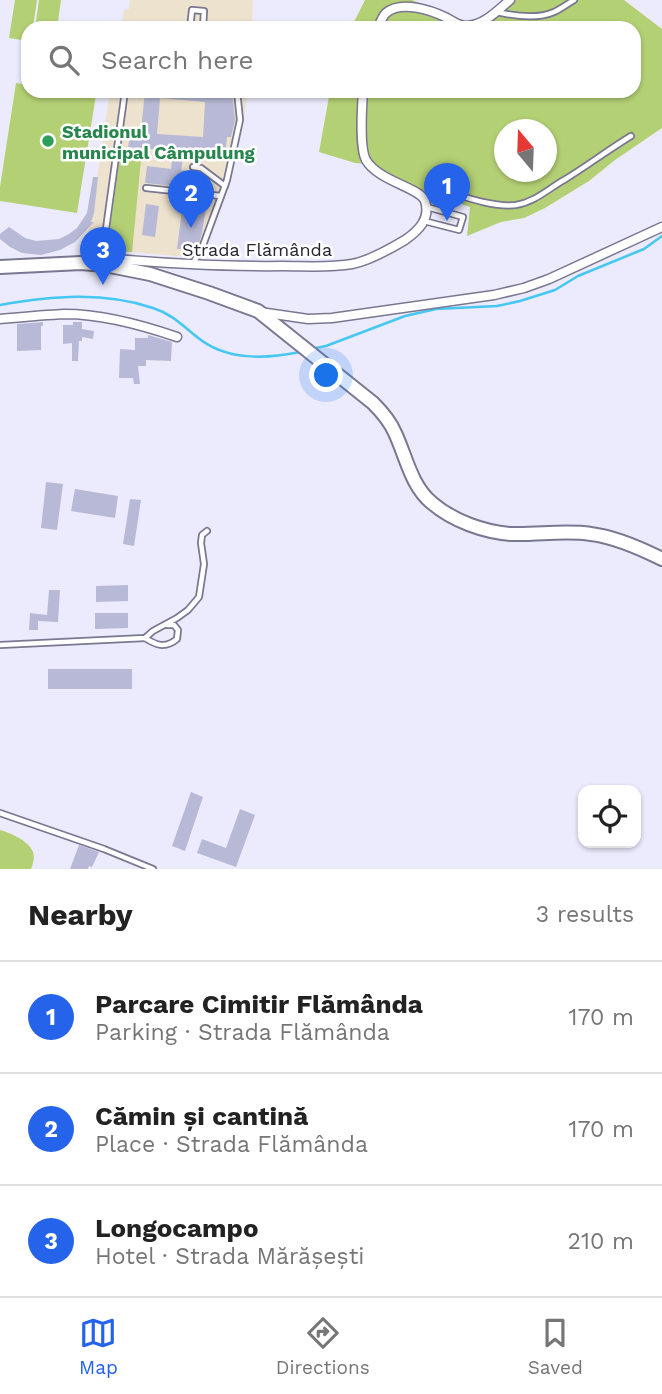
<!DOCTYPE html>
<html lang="en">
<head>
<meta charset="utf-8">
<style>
  :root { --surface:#fff; --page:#f2f2f2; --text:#222; --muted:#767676; --line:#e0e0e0; --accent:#2563eb }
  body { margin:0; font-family:"Work Sans",sans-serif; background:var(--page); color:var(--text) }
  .controls { position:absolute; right:21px; bottom:21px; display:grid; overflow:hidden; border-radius:14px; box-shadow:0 2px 5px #0004 }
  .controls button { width:63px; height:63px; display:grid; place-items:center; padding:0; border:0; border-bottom:2px solid var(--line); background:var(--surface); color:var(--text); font:35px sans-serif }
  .compass { position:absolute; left:494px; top:119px; width:63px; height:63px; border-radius:50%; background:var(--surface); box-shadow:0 2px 5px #0004; rotate:341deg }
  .you { position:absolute; left:327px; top:376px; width:24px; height:24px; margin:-18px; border:5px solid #fff; border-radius:50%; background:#1a73e8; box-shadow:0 0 0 10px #1a73e833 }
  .badge { display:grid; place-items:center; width:46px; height:46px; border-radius:50%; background:var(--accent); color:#fff; font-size:23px; font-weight:700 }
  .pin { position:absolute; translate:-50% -58px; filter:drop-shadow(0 2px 4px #0008) }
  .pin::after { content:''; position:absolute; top:37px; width:24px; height:21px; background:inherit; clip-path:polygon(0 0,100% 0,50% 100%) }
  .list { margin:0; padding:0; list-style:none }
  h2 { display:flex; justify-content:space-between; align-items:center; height:91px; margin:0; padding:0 28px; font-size:30px }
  h2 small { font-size:23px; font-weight:400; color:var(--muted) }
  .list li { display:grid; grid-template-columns:46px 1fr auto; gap:21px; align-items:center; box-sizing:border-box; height:112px; padding:0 28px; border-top:2px solid var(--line) }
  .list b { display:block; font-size:26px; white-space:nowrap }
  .list p { margin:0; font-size:23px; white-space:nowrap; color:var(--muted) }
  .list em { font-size:23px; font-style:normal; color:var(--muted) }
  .icon { flex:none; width:38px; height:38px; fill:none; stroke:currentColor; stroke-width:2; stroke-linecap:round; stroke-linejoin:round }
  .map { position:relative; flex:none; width:662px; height:869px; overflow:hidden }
  .search { position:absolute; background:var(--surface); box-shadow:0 2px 5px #0004; left:21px; right:21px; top:21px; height:77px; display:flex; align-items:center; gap:18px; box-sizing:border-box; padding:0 24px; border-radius:21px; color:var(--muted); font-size:26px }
  .sheet { height:427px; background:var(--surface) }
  nav { display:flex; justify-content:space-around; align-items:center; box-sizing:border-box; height:98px; border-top:2px solid var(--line); background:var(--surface); font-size:19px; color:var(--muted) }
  nav a { display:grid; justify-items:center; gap:4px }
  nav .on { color:var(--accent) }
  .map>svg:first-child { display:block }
</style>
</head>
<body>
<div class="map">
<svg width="662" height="869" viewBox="0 0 662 869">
  <rect width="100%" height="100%" fill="#ecebfd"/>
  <!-- education -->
  <g fill="#ede2cd">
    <path d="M130 0H253L252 28H121L124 10 129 9Z"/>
    <path d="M110 91H248L243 123 202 258 106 250 81 251 90 225Z"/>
  </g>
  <!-- green -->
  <g fill="#b4d074" fill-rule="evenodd">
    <path d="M15 0H37L33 28H28V41L9 38Z"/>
    <path d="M39 0H61L57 28H35Z"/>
    <path d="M365 0H412L459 19 461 28H463H351Z"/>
    <path d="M516 0H624L662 29V128L615 160 589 181 545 208 524 218 501 222 467 236 470 207 407 185 377 167 367 164 355 163 319 152 330 91H634V28H468L497 15ZM504 130H546V172H504Z"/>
    <path d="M16 83 28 85V91H67L96 95 77 213 0 201V187Z"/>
    <path d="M120 156 141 160 132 252 107 250Z"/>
    <path d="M0 830C11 833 29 841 33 852 35 857 33 864 31 869H0Z"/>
  </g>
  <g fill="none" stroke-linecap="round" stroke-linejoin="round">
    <!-- stream -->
    <g stroke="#45c7f2" stroke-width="2.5">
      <path d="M0 305C51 296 103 291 153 308 172 314 183 326 197 337 226 361 265 359 300 352"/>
      <path d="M316 348 326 346 405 316 436 309 497 306 520 301 555 290 578 276 644 249 662 236"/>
    </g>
  </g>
  <!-- building -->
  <g fill="#b8b9d6" fill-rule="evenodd">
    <path d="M145 91H232L235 120 231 137H227L225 156 184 153 181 170 199 173 202 174 200 189 145 183 147 166 171 169 173 151 128 147 131 131H141ZM160 98 205 102 203 137 157 134Z"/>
    <path d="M93 177H98L94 213 91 222H94L75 242 60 250 41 255 22 253 10 247 0 239V234L9 227 25 238 36 241 59 239 69 234 77 228 87 213Z"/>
    <path d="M183 203 206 208 202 233 198 246 195 251H191V254L183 253 184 249H177Z"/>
    <path d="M146 204 159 206 155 237 142 235Z"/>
    <path d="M43 322V326H41V350L17 351V324Z"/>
    <path d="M73 322H82V329L94 331 93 339 82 337V341H79L78 361H72V343L63 344V325H73Z"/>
    <path d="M148 335 172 342 171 361 146 360V366H138L140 384H134L133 378H119L120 349 135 350V338H148Z"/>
    <path d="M46 482 63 484 57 530 41 528Z"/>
    <path d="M75 489 118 496 115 518 71 511Z"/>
    <path d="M130 499 141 500 134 546 123 544Z"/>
    <path d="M128 585V601L96 602V586Z"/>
    <path d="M49 590H60L58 622 38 621V630H29L30 613 47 615Z"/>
    <path d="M95 613H128V628L95 629Z"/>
    <rect x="48" y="669" width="84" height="20"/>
    <path d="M191 792 203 797 185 851 172 846Z"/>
    <path d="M240 809 255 815 236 867 197 853 202 839 226 848Z"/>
    <path d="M79 845 99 852 92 867 89 866 88 869H70Z"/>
  </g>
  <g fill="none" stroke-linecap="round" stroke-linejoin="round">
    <defs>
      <g id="lane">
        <path d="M497 12C514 16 538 19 554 12 561 9 567 4 574 0"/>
        <path d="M190 28 192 10 204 11 203 28"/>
        <path d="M193 167 201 168 225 186"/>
        <path d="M146 188 221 196"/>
        <path d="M426 200 432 187C457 194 491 208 516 205 535 202 548 189 564 180 587 166 608 150 631 136"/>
        <path d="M424 221 459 230 463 217 427 207"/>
        <path d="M102 258 125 91"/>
        <path d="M192 265 202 248 227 180 240 120 237 91"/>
        <path d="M145 638C156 645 165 649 177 639L178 630 174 625H167"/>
        <path d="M0 645 145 638 153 631 177 618 188 610 199 597 204 564 201 543 202 535 207 531"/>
        <path d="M0 813 104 849 153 869"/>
      </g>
      <g id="street">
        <path d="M378 28C380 23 382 17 386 13 401 0 431 10 447 18 454 22 460 27 468 26 485 24 497 11 510 0"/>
        <path d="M91 261 102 258C162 263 222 267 283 266 305 266 329 268 352 264 369 261 390 249 405 240 418 231 431 219 425 201 421 188 378 181 366 160 359 147 362 107 363 91"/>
        <path d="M260 312 308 319 332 318 494 295 524 288 549 279 662 227"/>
        <path d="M0 319C22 317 43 315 65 314 102 314 142 325 177 337"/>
      </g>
      <path id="secondary" d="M0 267 81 263 105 265 150 274 209 293 258 311 373 403C382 412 390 421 395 433 406 456 411 486 432 503 453 521 484 532 511 534 538 535 564 530 591 534 615 537 640 548 662 559"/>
    </defs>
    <!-- lane casing -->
    <use href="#lane" stroke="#7a7791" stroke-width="8"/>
    <!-- street casing -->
    <use href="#street" stroke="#7a7791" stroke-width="11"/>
    <!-- secondary casing -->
    <use href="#secondary" stroke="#7a7791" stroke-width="16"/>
    <!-- lane -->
    <use href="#lane" stroke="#fff" stroke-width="4.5"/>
    <!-- street -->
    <use href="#street" stroke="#fff" stroke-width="8"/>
    <!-- secondary -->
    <use href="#secondary" stroke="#fff" stroke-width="12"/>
  </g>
  <!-- markers -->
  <circle fill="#2e9e5b" stroke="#fff" stroke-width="2.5" cx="48" cy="141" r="7"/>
  <g text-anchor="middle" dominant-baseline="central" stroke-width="5" stroke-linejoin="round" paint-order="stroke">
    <!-- leisure labels -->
    <g font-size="18" font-weight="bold" fill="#27864d" stroke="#fff" text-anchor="start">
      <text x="62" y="131">Stadionul<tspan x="62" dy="21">municipal Câmpulung</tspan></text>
    </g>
    <!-- street labels -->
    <g font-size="18" fill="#262530" stroke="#fff">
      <text x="257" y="249">Strada Flămânda</text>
    </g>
  </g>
</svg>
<div class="controls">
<button><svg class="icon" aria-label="locate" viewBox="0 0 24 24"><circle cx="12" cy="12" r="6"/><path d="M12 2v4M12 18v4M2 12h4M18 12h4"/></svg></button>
</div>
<svg class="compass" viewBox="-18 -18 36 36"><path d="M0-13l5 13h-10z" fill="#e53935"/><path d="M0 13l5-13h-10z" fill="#767676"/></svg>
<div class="you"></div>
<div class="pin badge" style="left:447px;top:221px">1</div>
<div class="pin badge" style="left:191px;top:228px">2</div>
<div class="pin badge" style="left:103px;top:285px">3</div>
<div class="search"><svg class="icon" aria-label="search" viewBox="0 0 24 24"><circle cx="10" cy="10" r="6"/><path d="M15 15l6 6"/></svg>Search here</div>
</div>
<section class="sheet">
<h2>Nearby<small>3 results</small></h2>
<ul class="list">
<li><span class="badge">1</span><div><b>Parcare Cimitir Flămânda</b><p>Parking · Strada Flămânda</p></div><em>170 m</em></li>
<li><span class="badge">2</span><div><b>Cămin și cantină</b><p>Place · Strada Flămânda</p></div><em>170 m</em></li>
<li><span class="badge">3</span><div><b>Longocampo</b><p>Hotel · Strada Mărășești</p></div><em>210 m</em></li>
</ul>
</section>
<nav>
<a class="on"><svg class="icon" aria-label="map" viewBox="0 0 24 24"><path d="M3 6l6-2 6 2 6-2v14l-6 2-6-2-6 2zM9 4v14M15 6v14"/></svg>Map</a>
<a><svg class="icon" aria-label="directions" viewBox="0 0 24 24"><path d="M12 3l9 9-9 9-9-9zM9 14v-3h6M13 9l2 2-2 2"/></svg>Directions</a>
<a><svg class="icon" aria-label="saved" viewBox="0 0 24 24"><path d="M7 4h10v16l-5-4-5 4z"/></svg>Saved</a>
</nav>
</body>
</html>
